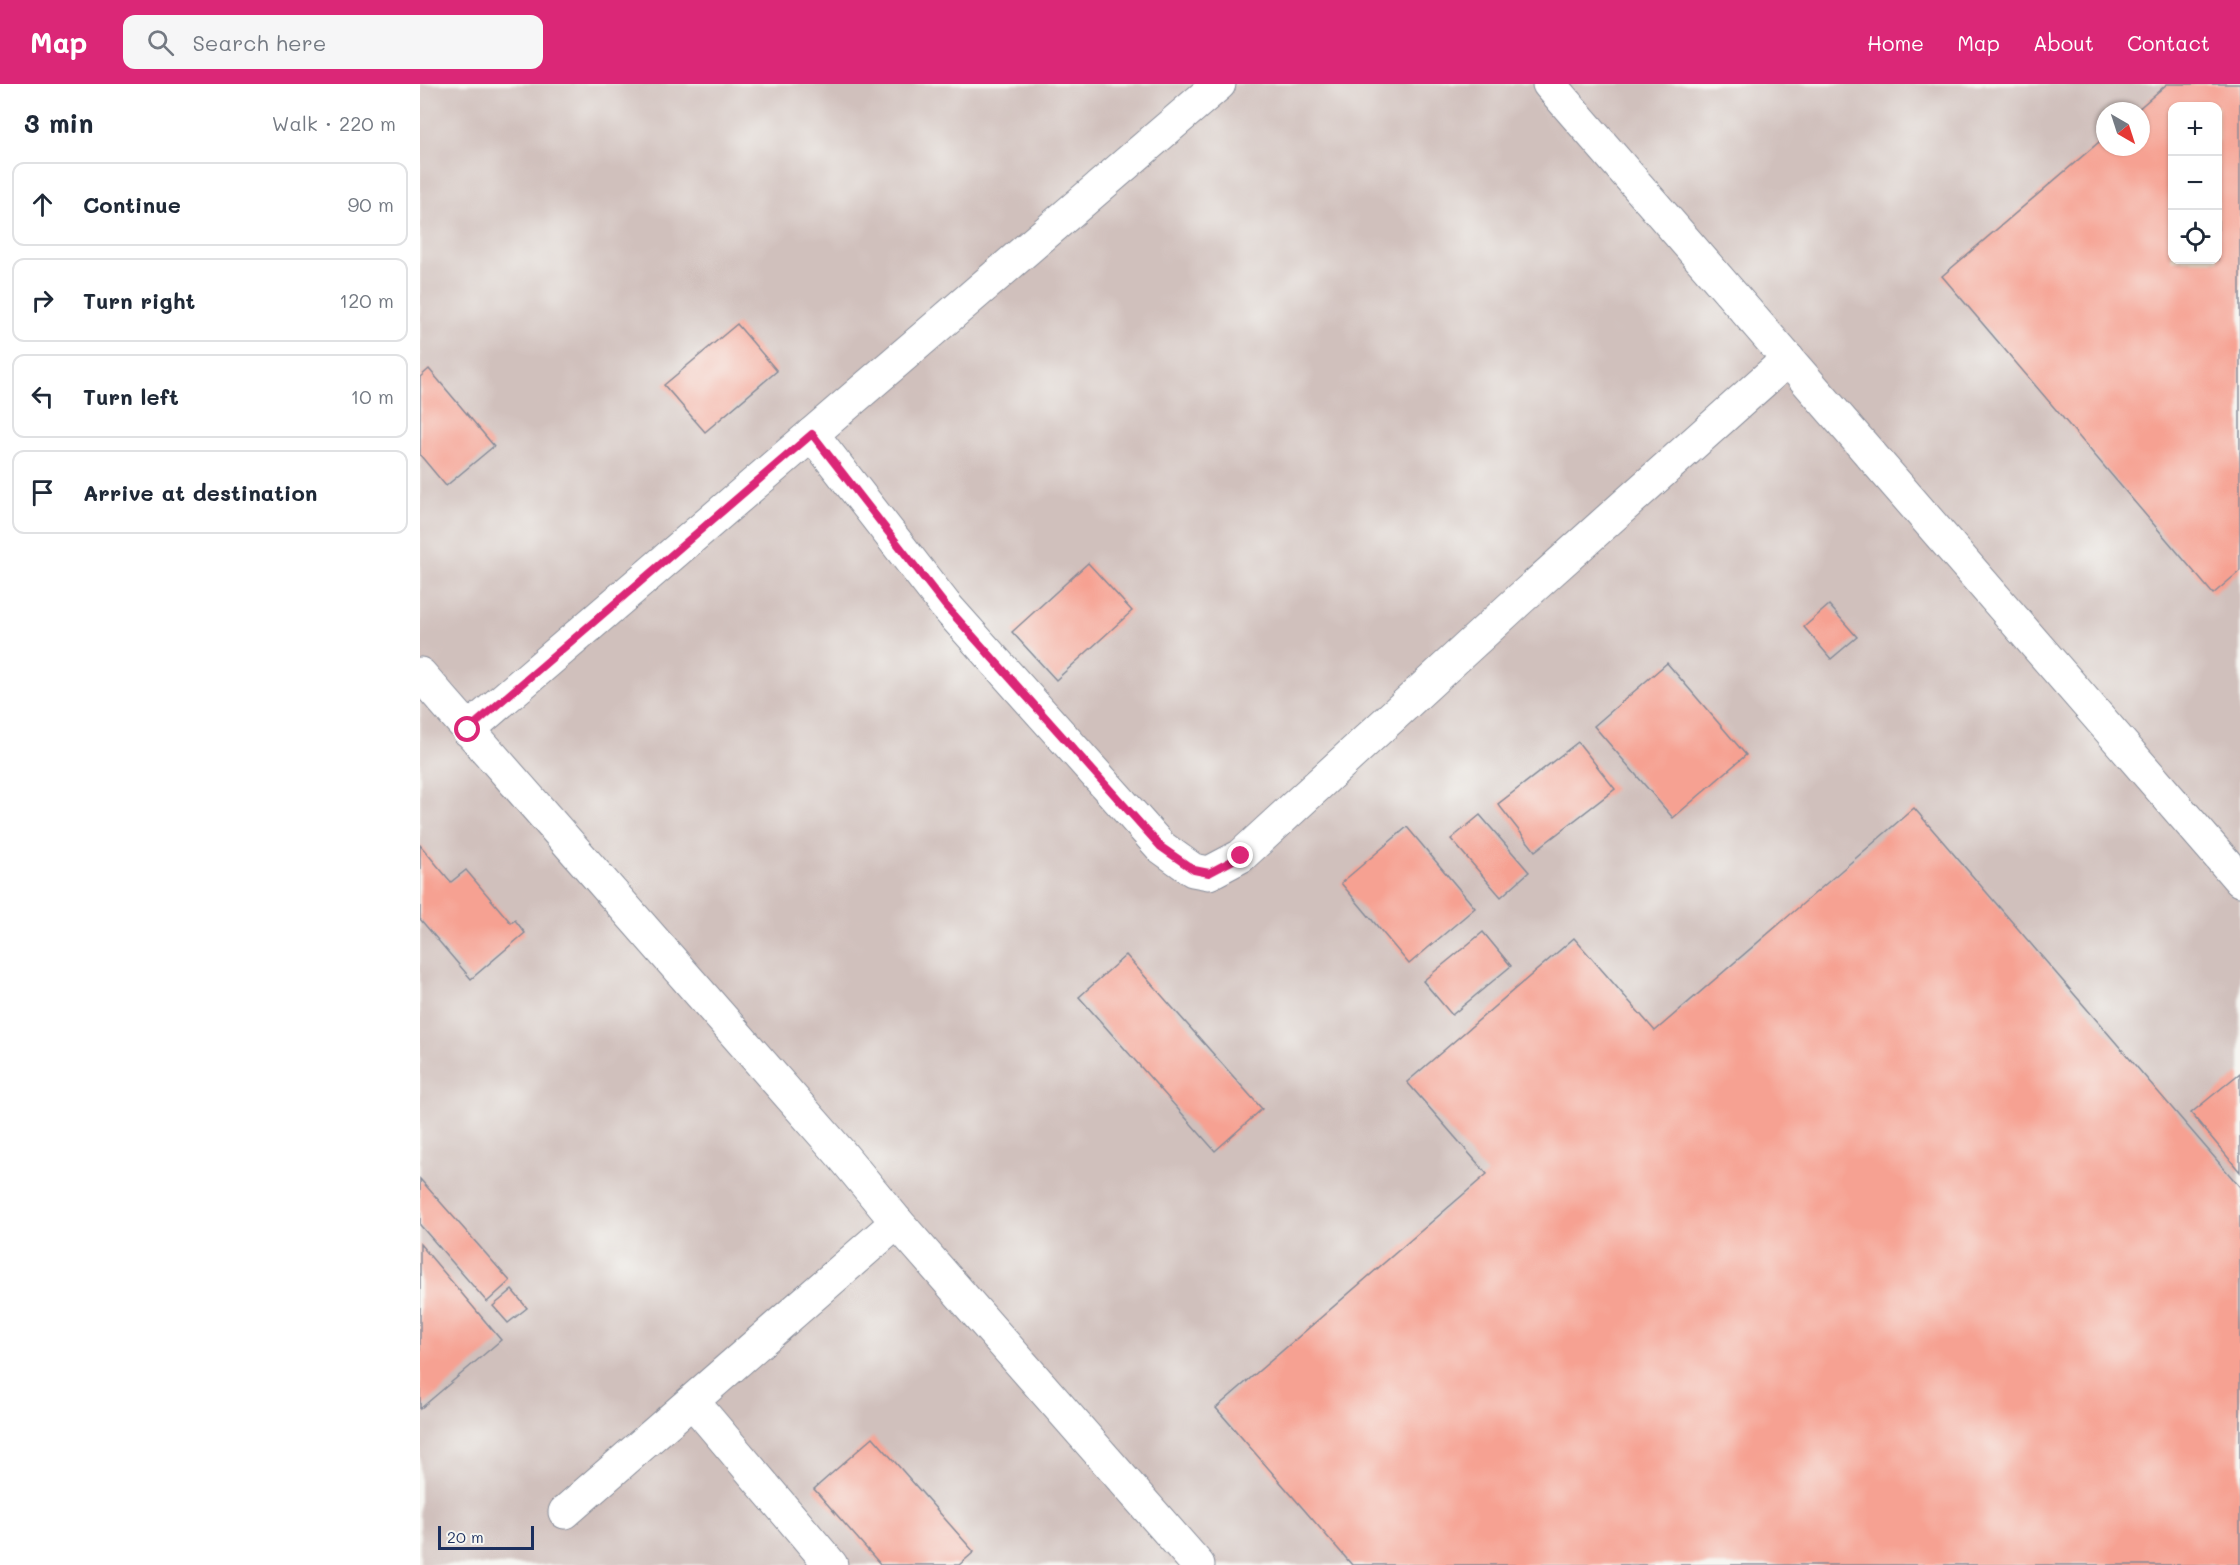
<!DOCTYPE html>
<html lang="en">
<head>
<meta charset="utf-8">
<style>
  :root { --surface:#fff; --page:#f6f6f7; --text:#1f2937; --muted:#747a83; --line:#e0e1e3; --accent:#db2777 }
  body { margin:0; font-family:Mali,sans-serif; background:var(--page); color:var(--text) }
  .controls { position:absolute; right:18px; top:18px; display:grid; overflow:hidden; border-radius:12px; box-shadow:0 2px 4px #0004 }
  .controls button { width:54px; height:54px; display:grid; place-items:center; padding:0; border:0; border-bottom:2px solid var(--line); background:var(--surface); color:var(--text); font:30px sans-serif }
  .compass { position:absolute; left:1676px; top:18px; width:54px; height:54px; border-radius:50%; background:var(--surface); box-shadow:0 2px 4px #0004; rotate:141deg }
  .scale { position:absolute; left:18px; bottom:15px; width:96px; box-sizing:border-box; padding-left:6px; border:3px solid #1b2f5e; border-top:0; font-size:16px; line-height:21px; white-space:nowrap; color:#1b2f5e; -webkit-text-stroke:4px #f6f6f2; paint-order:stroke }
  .stop { position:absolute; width:18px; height:18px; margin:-14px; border:4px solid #db2777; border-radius:50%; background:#fff }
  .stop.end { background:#db2777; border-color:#fff; box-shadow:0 2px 6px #0008 }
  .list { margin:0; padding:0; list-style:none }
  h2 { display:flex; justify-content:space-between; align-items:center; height:78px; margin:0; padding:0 24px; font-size:26px }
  h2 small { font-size:20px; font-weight:400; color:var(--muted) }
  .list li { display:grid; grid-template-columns:39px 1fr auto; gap:18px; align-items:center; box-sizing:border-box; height:84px; margin:0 12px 12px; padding:0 12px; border:2px solid var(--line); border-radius:12px }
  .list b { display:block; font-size:22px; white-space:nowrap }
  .list em { font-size:20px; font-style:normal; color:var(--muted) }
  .icon { flex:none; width:33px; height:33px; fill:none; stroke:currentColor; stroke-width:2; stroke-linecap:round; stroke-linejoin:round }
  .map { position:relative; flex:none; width:1820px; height:1481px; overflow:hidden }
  header { display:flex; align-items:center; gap:36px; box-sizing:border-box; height:84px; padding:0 30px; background:var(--accent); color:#fff }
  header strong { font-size:28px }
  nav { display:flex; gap:33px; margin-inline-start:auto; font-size:21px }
  .search { width:420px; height:54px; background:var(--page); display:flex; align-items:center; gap:15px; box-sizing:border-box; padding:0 21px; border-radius:12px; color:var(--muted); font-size:22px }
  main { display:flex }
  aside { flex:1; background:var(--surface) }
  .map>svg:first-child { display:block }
</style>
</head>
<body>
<header>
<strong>Map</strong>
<div class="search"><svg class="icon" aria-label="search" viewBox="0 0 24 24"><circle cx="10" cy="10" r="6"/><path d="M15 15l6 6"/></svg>Search here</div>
<nav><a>Home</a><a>Map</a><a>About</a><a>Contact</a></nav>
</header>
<main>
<aside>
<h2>3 min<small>Walk · 220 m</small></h2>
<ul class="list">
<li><svg class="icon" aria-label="ahead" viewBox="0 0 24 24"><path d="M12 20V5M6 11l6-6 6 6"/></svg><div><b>Continue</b></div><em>90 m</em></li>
<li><svg class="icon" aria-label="right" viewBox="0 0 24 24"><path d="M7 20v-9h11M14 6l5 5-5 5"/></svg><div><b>Turn right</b></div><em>120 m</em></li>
<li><svg class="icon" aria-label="left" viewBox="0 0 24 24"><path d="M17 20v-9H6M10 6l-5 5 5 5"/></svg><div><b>Turn left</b></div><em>10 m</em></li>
<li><svg class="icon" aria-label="arrive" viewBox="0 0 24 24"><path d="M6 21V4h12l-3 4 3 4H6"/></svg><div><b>Arrive at destination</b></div></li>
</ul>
</aside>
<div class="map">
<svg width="1820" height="1481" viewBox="0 0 1820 1481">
  <rect width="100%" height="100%" fill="#f6f6f2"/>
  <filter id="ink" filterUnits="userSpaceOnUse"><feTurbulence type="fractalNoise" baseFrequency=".0167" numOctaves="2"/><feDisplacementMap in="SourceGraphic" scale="12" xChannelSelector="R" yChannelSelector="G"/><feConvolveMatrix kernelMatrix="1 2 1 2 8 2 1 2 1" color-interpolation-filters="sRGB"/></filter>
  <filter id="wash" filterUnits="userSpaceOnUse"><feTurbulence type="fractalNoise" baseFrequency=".008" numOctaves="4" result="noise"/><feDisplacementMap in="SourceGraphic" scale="24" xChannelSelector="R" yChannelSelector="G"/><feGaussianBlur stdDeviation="1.35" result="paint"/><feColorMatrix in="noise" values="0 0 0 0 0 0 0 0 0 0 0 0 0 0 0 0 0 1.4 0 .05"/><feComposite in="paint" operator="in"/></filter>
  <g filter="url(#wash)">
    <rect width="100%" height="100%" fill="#f0e7d1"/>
    <!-- industrial -->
    <path fill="#d0c0bc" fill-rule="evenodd" d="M0 0H1820V1481H0ZM1752 22H1798V176H1752ZM1685 27H1721V63H1685Z"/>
    <g id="blocks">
      <!-- building -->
      <g fill="#f6a192" fill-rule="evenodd">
        <path d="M1747 0H1820V487L1793 510 1522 192 1685 53V63H1721V27H1716ZM1752 22H1798V176H1752Z"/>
        <path d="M317 240 357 287 285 348 244 301Z"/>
        <path d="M9 285 74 362 26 402 0 371V293Z"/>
        <path d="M668 479 712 527 636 596 592 548Z"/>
        <path d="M1409 521 1437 553 1411 575 1384 543Z"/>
        <path d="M1247 579 1326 671 1253 734 1174 642Z"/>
        <path d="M1158 658 1195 705 1115 767 1078 720Z"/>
        <path d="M1494 724 1820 1103V1481H932L796 1324 1067 1090 987 998 1154 854 1235 947Z"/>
        <path d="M1060 731 1109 788 1081 813 1031 755Z"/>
        <path d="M987 743 1055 824 989 880 921 799Z"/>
        <path d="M0 761 31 798 46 786 91 839 95 836 105 849 51 895 0 835Z"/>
        <path d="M1063 848 1091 882 1032 931 1003 897Z"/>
        <path d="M706 871 842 1025 795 1067 659 913Z"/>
        <path d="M1820 989V1088L1771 1029Z"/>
        <path d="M0 1095 90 1197 67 1218 0 1141Z"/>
        <path d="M0 1160 81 1256 0 1325Z"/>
        <path d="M92 1206 107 1224 88 1239 73 1222Z"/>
        <path d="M453 1353 554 1468 539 1481H461L394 1405Z"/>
      </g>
    </g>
  </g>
  <g filter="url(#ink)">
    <use href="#blocks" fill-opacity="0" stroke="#868b98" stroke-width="1.5"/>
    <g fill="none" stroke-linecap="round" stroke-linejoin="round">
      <defs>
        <g id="minor">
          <path d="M1129 0 1820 796"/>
          <path d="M392 350 525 521 741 763 773 786 789 789 821 772 1099 516 1368 275"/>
          <path d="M0 590 421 1070 477 1138 778 1481"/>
          <path d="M48 646 799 0"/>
          <path d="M273 1318 411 1481"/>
          <path d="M145 1428 477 1138"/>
        </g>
      </defs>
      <!-- minor casing -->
      <use href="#minor" stroke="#868b98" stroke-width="35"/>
      <!-- minor -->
      <use href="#minor" stroke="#fff" stroke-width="33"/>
    </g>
  </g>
  <g fill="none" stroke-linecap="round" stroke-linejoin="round" filter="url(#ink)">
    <!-- route -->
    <path stroke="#db2777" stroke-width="8" d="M48 646 392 350 525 521 741 763 774 786 789 789 821 772"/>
  </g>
</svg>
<div class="controls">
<button>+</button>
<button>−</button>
<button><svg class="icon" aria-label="locate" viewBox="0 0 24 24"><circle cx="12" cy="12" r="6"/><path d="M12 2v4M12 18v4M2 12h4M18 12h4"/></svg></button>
</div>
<svg class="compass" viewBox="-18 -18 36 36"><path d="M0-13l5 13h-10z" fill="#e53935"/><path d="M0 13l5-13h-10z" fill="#747a83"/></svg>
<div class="scale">20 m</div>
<div class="stop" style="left:48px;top:646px"></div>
<div class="stop end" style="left:821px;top:772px"></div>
</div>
</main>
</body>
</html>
